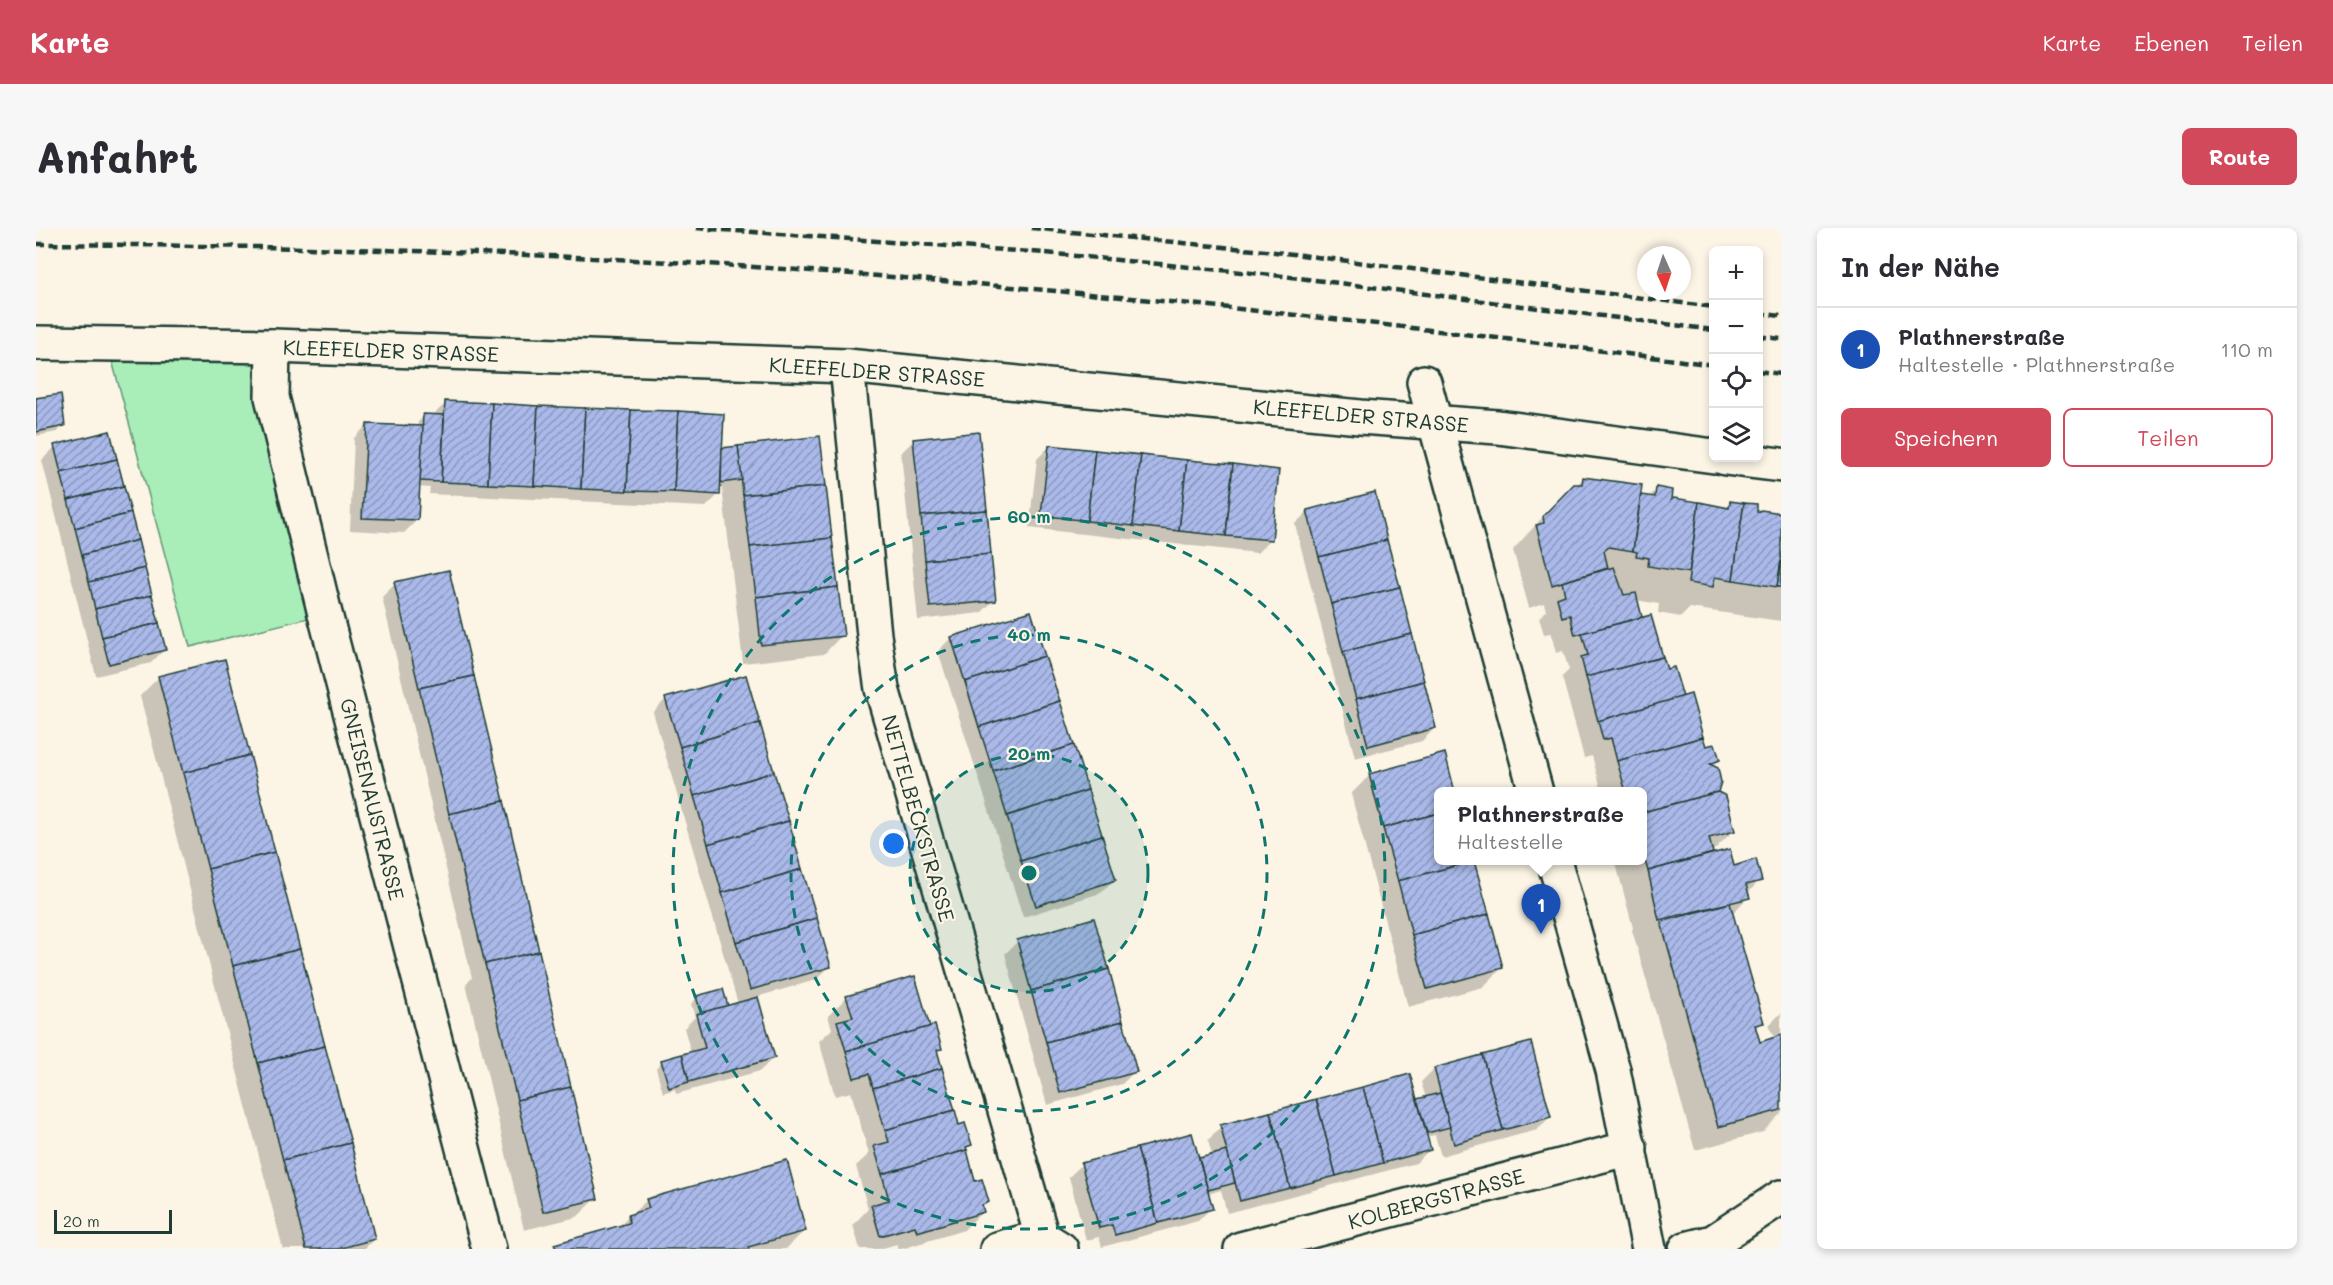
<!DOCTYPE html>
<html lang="de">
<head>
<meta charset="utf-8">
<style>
  :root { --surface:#fff; --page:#f7f7f7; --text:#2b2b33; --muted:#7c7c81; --line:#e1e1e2; --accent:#d1495b }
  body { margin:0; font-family:Mali,sans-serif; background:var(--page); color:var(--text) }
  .controls { position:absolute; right:18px; top:18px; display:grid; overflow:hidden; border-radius:9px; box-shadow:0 3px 9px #0003 }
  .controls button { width:54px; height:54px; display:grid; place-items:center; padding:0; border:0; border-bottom:2px solid var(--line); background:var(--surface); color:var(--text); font:30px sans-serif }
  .compass { position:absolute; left:1601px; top:18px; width:54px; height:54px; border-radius:50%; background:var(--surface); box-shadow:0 3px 9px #0003; rotate:177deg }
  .scale { position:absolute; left:18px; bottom:15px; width:118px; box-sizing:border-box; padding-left:6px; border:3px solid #1f3d34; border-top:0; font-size:16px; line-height:21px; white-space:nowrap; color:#1f3d34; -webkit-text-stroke:4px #fcf5e5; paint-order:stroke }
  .you { position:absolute; left:858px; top:616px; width:21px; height:21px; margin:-15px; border:4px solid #fff; border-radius:50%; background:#1a73e8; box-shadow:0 0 0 9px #1a73e833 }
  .badge { display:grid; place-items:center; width:39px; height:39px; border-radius:50%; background:var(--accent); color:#fff; font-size:20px; font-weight:700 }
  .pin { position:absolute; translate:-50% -50px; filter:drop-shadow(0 2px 3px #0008) }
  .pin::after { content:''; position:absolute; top:32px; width:21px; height:18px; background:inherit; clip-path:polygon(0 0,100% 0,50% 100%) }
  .popup { position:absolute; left:1398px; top:559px; width:213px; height:78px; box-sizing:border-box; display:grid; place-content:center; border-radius:9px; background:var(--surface); filter:drop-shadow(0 2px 4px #0005); font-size:20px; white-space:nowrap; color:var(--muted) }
  .popup b { font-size:22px; color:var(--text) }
  .popup::after { content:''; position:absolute; left:50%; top:100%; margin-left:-12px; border:12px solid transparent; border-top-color:var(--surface) }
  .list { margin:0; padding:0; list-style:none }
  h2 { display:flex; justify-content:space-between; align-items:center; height:78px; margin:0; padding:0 24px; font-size:26px }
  h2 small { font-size:20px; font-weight:400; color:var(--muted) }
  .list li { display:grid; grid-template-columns:39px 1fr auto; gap:18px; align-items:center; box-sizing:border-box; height:84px; padding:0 24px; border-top:2px solid var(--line) }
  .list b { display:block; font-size:22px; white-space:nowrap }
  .list p { margin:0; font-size:20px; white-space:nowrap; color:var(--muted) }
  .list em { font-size:20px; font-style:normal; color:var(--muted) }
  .actions { display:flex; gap:12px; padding:18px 24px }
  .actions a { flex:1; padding:14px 0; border:2px solid var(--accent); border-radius:9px; text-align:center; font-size:21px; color:var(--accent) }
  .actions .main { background:var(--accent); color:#fff }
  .icon { flex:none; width:33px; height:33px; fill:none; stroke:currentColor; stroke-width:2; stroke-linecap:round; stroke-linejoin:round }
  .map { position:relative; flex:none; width:1745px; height:1021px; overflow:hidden; border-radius:9px }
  header { display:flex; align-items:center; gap:36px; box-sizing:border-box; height:84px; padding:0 30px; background:var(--accent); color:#fff }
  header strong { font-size:28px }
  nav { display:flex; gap:33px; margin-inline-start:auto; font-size:21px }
  .intro { display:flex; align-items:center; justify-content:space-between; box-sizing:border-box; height:144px; padding:0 36px }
  h1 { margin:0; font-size:42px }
  .button { padding:15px 27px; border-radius:9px; background:var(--accent); color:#fff; font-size:21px; font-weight:700 }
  main { display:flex; gap:36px; padding:0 36px }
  aside { flex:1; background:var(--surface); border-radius:9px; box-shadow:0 3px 9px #0003 }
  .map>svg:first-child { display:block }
</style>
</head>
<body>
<header>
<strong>Karte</strong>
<nav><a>Karte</a><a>Ebenen</a><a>Teilen</a></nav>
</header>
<div class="intro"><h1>Anfahrt</h1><a class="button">Route</a></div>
<main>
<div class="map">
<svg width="1745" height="1021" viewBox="0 0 1745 1021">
  <defs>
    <pattern id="building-hatch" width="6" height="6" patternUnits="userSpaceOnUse" patternTransform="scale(1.5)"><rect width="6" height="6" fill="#aab9e9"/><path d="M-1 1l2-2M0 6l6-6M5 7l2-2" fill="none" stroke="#8a98be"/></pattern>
  </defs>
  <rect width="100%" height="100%" fill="#fcf5e5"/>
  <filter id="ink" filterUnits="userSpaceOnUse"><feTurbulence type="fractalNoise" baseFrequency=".0167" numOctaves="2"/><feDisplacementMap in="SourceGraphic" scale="12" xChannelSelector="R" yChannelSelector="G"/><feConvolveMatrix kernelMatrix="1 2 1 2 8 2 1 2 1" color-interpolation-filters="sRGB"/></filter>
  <g filter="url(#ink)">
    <!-- green -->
    <path fill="#a9edb8" stroke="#649576" stroke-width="1.5" d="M71 114 237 118 289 386 154 419Z"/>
    <!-- shadow -->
    <g fill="#0003">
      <path d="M0 171 28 198 21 204 0 208Z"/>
      <path d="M410 175 685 224 687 222 806 407 788 426 707 435 686 259 683 260V266L670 279 393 266 394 260 382 259 381 292 368 305 314 302 318 210 331 197 381 199 382 194 388 188H396Z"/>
      <path d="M878 212 958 372 945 385 882 392 865 225Z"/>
      <path d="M1014 218 1234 312 1221 325 993 300 1001 231Z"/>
      <path d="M19 219 128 422 115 435 60 448 6 232Z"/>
      <path d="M1547 251 1603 269 1612 270 1621 261 1634 263 1636 275 1638 272 1689 281 1695 275 1719 286H1745V393L1654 380 1645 389 1622 385 1623 376 1600 372 1605 391 1669 520 1682 531 1675 538 1681 564 1697 603 1675 625 1676 627 1724 652 1711 666 1712 669 1696 686 1726 794 1718 802 1723 816 1740 811 1732 798 1745 785V885L1727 904 1659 922 1596 702 1597 700 1579 632H1607V564H1566L1556 528 1548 530 1543 511 1526 449 1533 442 1527 423 1520 425 1515 405 1508 406 1503 390 1510 383 1508 375 1493 380 1477 322 1514 281Z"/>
      <path d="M1272 283 1399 500 1386 513 1319 530 1259 296Z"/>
      <path d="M359 356 560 971 541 989 488 1002 430 756 436 750 346 369Z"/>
      <path d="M915 410 1078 652 1065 665 987 689 902 423Z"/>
      <path d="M188 433 338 1011 328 1021H247L104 468 122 450Z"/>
      <path d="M630 471 793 739 780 752 720 769 737 830 724 843 640 866 639 861 627 865 620 840 626 833 655 825 648 800 659 789 655 776 661 769 691 779 702 776 617 484Z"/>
      <path d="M1334 547 1403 564V632H1437L1466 740 1447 759 1372 779 1315 566Z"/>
      <path d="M982 713 1099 843 1086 856 1011 877 969 726Z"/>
      <path d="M811 769 893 801 904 820 900 825 922 898 934 917 929 922 938 954 951 974 946 979 947 983 928 1002 865 1021H862L861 1016 843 1021H824L817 997 832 981 820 938 833 926 815 864 799 868 783 813 796 801 792 788Z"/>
      <path d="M1398 841 1514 889 1501 902 1405 928 1399 907 1390 909 1393 922 1380 935 1191 985 1185 962 1172 966 1175 980 1162 993 1066 1019 1063 1009 1050 1012 1033 949 1046 936 1163 933 1176 928 1172 912 1185 899 1380 873 1390 870 1385 854Z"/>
      <path d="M611 972 769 1002 750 1021H516L519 1018 582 999Z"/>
    </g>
    <!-- building -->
    <g fill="url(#building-hatch)" stroke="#1f3d34" stroke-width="1.5">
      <path d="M25 166 29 198 0 204V170Z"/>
      <path d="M409 173 456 175 452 256 405 254Z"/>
      <path d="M456 175 502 178 498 258 452 256Z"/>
      <path d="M502 178 549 180 545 261 498 258Z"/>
      <path d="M549 180 595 182 591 263 545 261Z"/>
      <path d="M595 182 642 183 638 264 591 263Z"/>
      <path d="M642 183 688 186 684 267 638 264Z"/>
      <path d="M387 186 408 187 405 254 384 253Z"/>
      <path d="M331 196 387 198 382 292 326 290Z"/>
      <path d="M74 203 81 231 25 245 18 217Z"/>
      <path d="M943 204 951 282 885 288 877 211Z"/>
      <path d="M784 208 790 258 707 267 702 218Z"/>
      <path d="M1013 217 1059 222 1051 293 1005 287Z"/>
      <path d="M702 218 706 252 685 255 686 220Z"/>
      <path d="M1059 222 1105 227 1097 298 1051 293Z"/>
      <path d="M1105 227 1151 232 1143 303 1097 298Z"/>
      <path d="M81 231 88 258 32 272 25 245Z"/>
      <path d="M1151 232 1197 236 1190 308 1143 303Z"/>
      <path d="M1197 236 1243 242 1236 312 1190 308Z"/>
      <path d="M1547 249 1606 257 1597 323 1573 319 1568 323 1572 340 1516 357 1500 297 1508 295 1507 288 1538 256H1546Z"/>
      <path d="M88 258 95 285 39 300 32 272Z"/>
      <path d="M790 258 796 310 714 319 707 267Z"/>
      <path d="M1620 259 1636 262 1635 272 1638 270 1663 274 1653 345 1612 338 1613 330 1600 328 1601 324 1597 323 1605 267 1619 269Z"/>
      <path d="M1339 264 1351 312 1283 329 1271 282Z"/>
      <path d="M1694 273 1708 275 1697 352 1679 349 1677 359 1652 355 1663 274 1693 280Z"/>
      <path d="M1708 275 1721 276V284L1725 282 1745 285V333L1741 359 1697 352Z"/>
      <path d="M951 282 955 326 889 332 885 288Z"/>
      <path d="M95 285 102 312 46 327 39 300Z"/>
      <path d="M796 310 802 359 720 369 714 319Z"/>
      <path d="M102 312 109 340 53 354 46 327Z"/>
      <path d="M1351 312 1364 359 1295 376 1283 329Z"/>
      <path d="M955 326 960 373 894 379 889 332Z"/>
      <path d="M1745 333V359H1741Z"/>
      <path d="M1578 339 1588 367 1600 365 1606 389 1539 407 1534 387 1526 389 1521 370 1529 367 1526 354Z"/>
      <path d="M109 340 116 367 59 381 53 354Z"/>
      <path d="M413 342 438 448 383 460 358 354Z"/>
      <path d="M802 359 808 408 725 417 720 369Z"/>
      <path d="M1364 359 1376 406 1307 424 1295 376Z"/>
      <path d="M116 367 123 395 66 409 59 381Z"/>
      <path d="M995 383 1009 428 929 454 915 409Z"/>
      <path d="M1615 387 1627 429 1550 449 1545 429 1552 427 1546 405Z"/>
      <path d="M123 395 130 422 73 436 66 409Z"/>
      <path d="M1376 406 1388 453 1320 471 1307 424Z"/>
      <path d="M1009 428 1024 473 943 499 929 454Z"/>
      <path d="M1627 429 1631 441 1638 439 1647 469 1562 493 1550 449Z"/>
      <path d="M189 431 214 527 147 545 122 448Z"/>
      <path d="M710 447 724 495 644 519 629 470Z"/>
      <path d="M438 448 468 573 413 586 383 460Z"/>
      <path d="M1388 453 1400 500 1332 518 1320 471Z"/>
      <path d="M1655 466 1667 509 1581 533 1575 510 1567 512 1562 493Z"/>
      <path d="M1024 473 1038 517 957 543 943 499Z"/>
      <path d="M724 495 738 544 658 568 644 519Z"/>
      <path d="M1667 509 1670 518 1679 516 1684 532 1674 536 1682 540 1685 554 1682 564 1607 584V564H1590L1581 533Z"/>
      <path d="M1038 517 1052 562 971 588 957 543Z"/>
      <path d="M1409 525 1419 564H1403V585L1347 600 1333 546Z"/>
      <path d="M214 527 239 624 172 641 147 545Z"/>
      <path d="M738 544 753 593 672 616 658 568Z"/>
      <path d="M1052 562 1066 607 985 633 971 588Z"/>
      <path d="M1682 564 1690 568 1699 603 1673 610 1677 625 1612 643 1607 626V584Z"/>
      <path d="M468 573 503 723 449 736 413 586Z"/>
      <path d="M1403 585V632L1438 633 1362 653 1347 600Z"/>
      <path d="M753 593 766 641 686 665 672 616Z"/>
      <path d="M1066 607 1080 652 1000 678 985 633Z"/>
      <path d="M1694 621 1698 638 1720 631 1726 653 1710 657 1714 670 1623 692 1612 643Z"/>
      <path d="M239 624 264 721 197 738 172 641Z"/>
      <path d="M1438 633 1453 686 1376 707 1362 653Z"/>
      <path d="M766 641 781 690 700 714 686 665Z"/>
      <path d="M1694 675 1728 795 1719 797 1724 814 1745 807V882L1682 899 1625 694Z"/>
      <path d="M1453 686 1467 740 1391 761 1376 707Z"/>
      <path d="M781 690 795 739 714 762 700 714Z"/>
      <path d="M1058 690 1073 741 995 763 981 712Z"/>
      <path d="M264 721 289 818 222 835 197 738Z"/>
      <path d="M503 723 535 859 481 872 449 736Z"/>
      <path d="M1073 741 1087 793 1010 814 995 763Z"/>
      <path d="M879 748 894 799 810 823 801 793 817 789 810 768Z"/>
      <path d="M687 761 692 778 665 785 660 768Z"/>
      <path d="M722 769 739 830 653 854 646 826 669 820 660 786Z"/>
      <path d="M1087 793 1101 844 1024 865 1010 814Z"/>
      <path d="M899 797 906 821 901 822 906 840 837 860 833 846 818 850 810 823Z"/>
      <path d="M1495 814 1515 889 1467 902 1446 827Z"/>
      <path d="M289 818 315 915 247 932 222 835Z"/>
      <path d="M646 826 653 854 633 860 625 832Z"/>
      <path d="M1446 827 1467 902 1418 916 1398 840Z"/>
      <path d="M906 840 919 882 849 902 837 860Z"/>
      <path d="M1374 846 1395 922 1347 935 1327 859Z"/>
      <path d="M535 859 562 971 507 984 481 872Z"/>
      <path d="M1327 859 1347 935 1300 948 1280 871Z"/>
      <path d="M1404 865 1414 899 1391 905 1381 871Z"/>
      <path d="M1280 871 1300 948 1254 960 1234 884Z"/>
      <path d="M919 882 923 897 929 895 936 917 930 919 931 922 846 946 838 918 853 914 849 902Z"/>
      <path d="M1234 884 1254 960 1204 973 1184 897Z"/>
      <path d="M1156 905 1177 981 1122 995 1101 920Z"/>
      <path d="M315 915 339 1011 302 1021H270L247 932Z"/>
      <path d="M1101 920 1122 995 1079 1007 1076 997 1063 1000 1045 935Z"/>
      <path d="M931 922 939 953 946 951 953 974 946 977 948 984 881 1004 879 998 844 1008 835 977 853 972 846 946Z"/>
      <path d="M1191 923 1199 955 1172 962 1163 930Z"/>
      <path d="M751 932 770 1003 712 1019 713 1021H520L518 1016 593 995 592 987 613 980 610 971Z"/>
    </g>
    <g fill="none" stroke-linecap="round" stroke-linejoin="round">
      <defs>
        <g id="minor">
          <path d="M0 115 237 118 811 138 1324 189 1462 199 1678 228"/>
          <path d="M237 118 236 169 289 386 453 1021"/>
          <path d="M811 138 838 407 846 461 1006 1009 1025 1021"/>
          <path d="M1388 154 1500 564"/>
          <path d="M1689 230 1745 237"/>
          <path d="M1518 632 1577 842 1613 1021"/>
          <path d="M961 1021 1006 1009"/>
          <path d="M1205 1021 1594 920"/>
          <path d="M1650 1021 1677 1014 1745 969"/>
        </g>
      </defs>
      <!-- minor casing -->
      <use href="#minor" stroke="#1f3d34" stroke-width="38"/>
      <!-- minor -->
      <use href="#minor" stroke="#fcf5e5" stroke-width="33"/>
      <!-- rail -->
      <g stroke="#1f3d34" stroke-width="4.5" stroke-dasharray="9 4.5" stroke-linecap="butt">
        <path d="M660 0 1009 25 1247 48 1678 102"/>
        <path d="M995 0 1249 25 1678 79"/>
        <path d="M0 16C234 18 468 23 702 38 1028 59 1353 95 1678 137"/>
        <path d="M1722 85 1745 88"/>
        <path d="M1722 108 1745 111"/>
        <path d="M1722 143 1745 146"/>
      </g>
    </g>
  </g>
  <!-- distance rings -->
  <circle cx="993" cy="645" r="119" fill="#0f766e" fill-opacity=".12"/>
  <g fill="none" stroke="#0f766e" stroke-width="3" stroke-dasharray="10 8">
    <circle cx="993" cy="645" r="119"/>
    <circle cx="993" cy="645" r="238"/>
    <circle cx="993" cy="645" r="356"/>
  </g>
  <g text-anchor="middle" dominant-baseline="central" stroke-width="4.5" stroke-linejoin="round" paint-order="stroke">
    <!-- street labels -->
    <g font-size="21" fill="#1f3d34" stroke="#fcf5e5">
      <text transform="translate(355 122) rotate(2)">KLEEFELDER STRASSE</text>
      <text transform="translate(841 143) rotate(4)">KLEEFELDER STRASSE</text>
      <text transform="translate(1325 187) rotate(5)">KLEEFELDER STRASSE</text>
      <text transform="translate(337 571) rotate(76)">GNEISENAUSTRASSE</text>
      <text transform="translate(883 590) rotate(74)">NETTELBECKSTRASSE</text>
      <text transform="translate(1400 970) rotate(-15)">KOLBERGSTRASSE</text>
    </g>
  </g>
  <circle cx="993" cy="645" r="9" fill="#0f766e" stroke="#fcf5e5" stroke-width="3"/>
  <g font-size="18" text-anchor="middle" font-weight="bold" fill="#0f766e" stroke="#fcf5e5" stroke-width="4.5" stroke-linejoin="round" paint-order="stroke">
    <text x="993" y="295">60 m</text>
    <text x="993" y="413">40 m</text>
    <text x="993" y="532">20 m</text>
  </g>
</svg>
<div class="controls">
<button>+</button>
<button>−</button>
<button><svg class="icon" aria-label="locate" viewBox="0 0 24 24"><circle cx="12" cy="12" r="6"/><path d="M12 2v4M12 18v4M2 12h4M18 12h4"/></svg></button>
<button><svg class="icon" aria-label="layers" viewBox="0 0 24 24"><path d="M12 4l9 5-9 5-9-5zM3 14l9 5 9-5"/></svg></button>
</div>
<svg class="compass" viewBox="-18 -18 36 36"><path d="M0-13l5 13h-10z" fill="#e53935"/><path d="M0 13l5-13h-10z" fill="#7c7c81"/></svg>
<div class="scale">20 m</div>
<div class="you"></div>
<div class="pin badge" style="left:1505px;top:706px;background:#1a4fb4">1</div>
<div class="popup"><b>Plathnerstraße</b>Haltestelle</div>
</div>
<aside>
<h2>In der Nähe<small></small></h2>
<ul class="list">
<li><span class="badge" style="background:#1a4fb4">1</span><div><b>Plathnerstraße</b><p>Haltestelle · Plathnerstraße</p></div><em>110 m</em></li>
</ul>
<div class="actions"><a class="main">Speichern</a><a>Teilen</a></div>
</aside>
</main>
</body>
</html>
